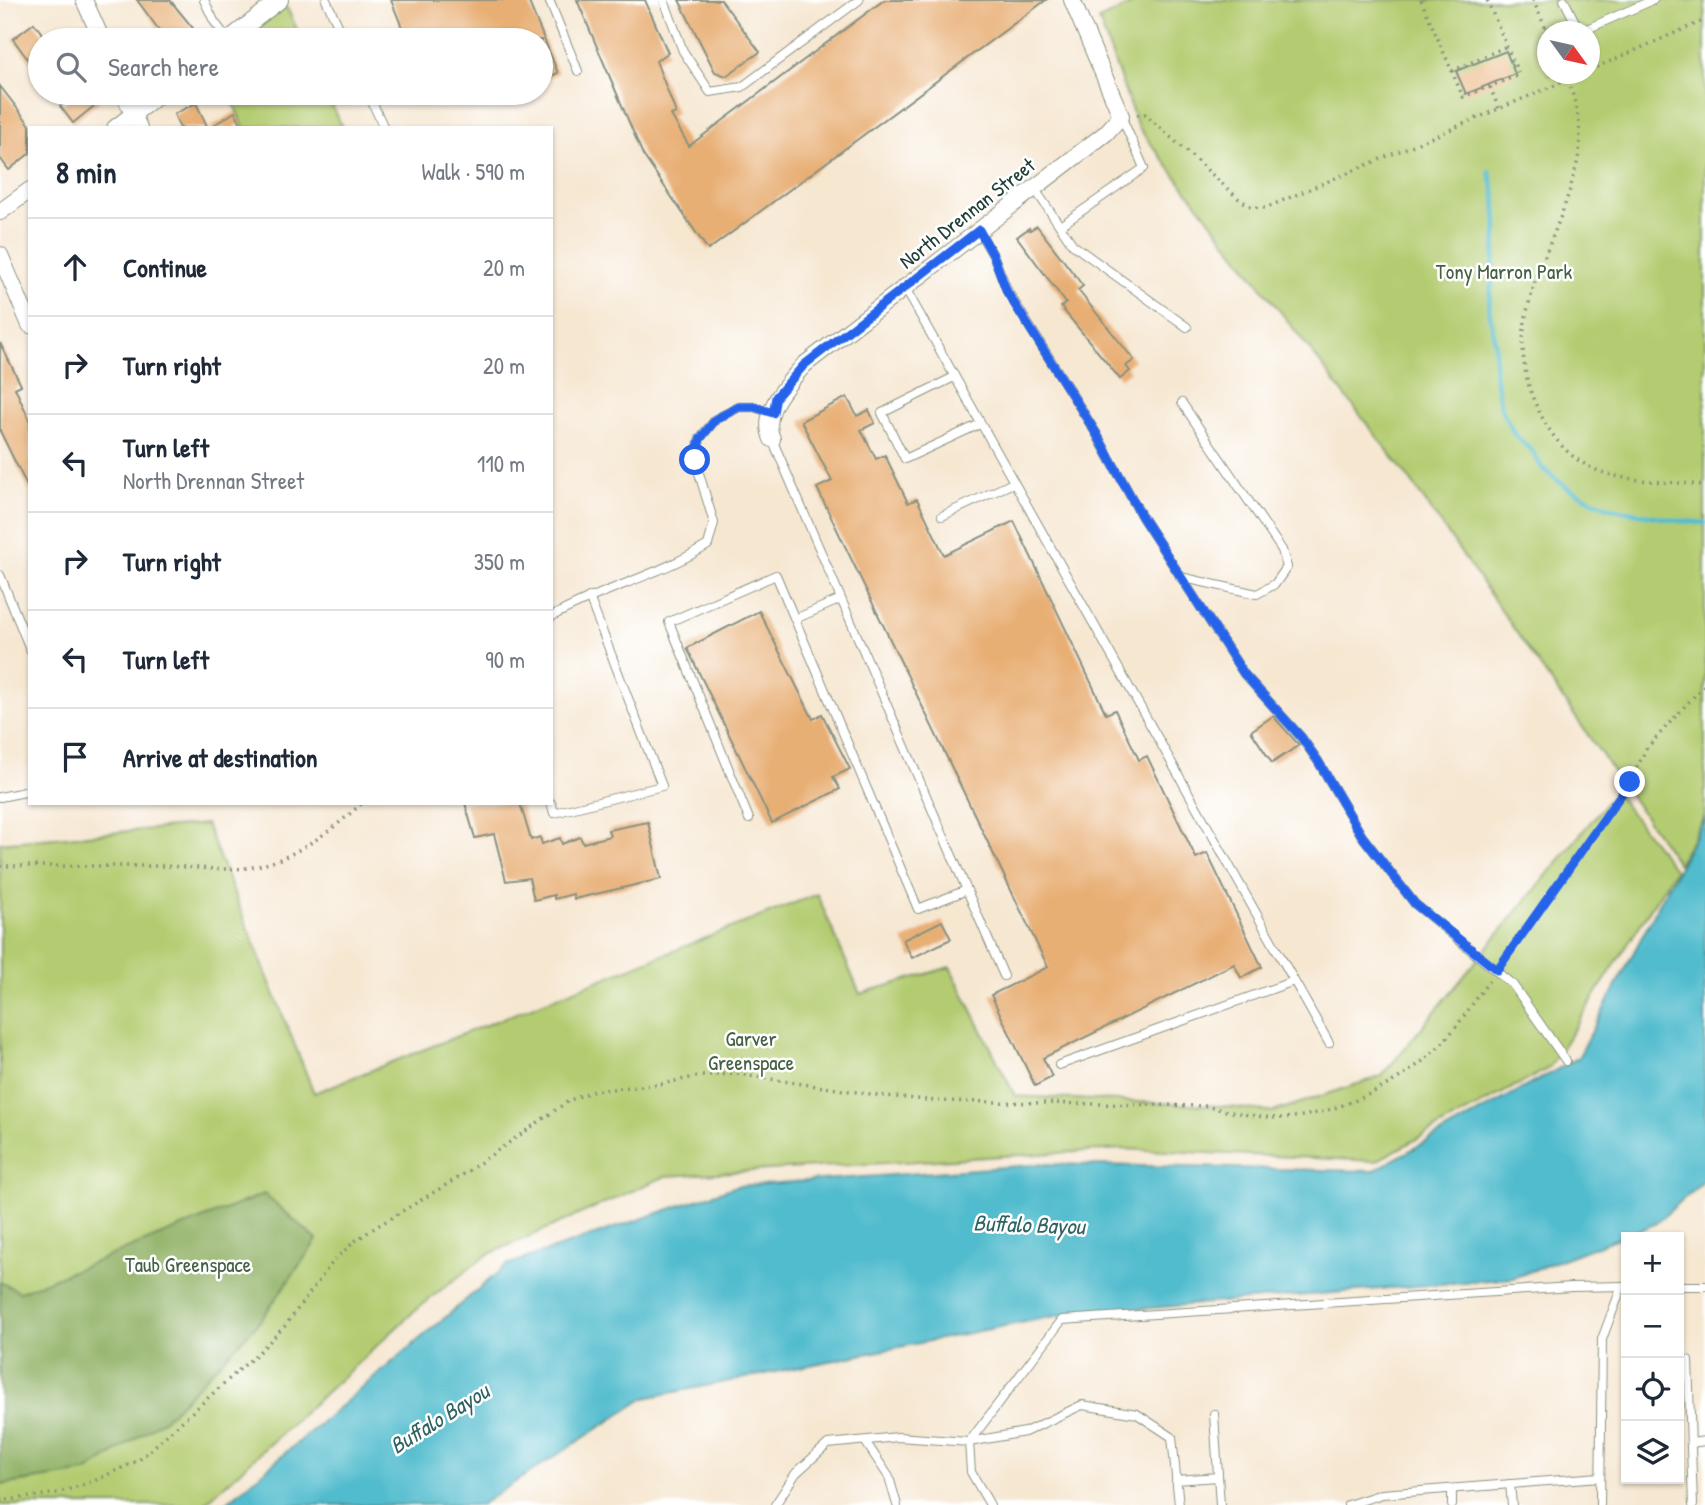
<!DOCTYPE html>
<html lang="en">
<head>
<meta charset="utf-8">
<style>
  :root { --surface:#fff; --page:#f6f6f7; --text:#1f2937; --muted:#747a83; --line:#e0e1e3 }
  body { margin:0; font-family:"Patrick Hand",sans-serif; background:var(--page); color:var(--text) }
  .controls { position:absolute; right:21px; bottom:21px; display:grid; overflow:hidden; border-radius:0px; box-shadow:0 2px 5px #0004 }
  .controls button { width:63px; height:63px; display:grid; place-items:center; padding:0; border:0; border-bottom:2px solid var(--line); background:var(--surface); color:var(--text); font:35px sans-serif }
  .compass { position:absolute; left:1537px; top:21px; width:63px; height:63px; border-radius:50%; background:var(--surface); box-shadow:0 2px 5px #0004; rotate:123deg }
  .stop { position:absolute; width:21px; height:21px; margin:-16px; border:5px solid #2563eb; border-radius:50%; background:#fff }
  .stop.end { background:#2563eb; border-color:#fff; box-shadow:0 2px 7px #0008 }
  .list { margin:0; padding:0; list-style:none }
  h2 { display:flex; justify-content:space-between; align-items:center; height:91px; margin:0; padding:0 28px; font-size:30px }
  h2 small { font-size:23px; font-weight:400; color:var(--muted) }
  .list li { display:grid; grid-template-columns:46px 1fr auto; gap:21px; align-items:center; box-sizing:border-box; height:98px; padding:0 28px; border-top:2px solid var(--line) }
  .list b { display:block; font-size:26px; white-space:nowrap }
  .list p { margin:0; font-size:23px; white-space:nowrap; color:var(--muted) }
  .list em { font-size:23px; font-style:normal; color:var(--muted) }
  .icon { flex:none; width:38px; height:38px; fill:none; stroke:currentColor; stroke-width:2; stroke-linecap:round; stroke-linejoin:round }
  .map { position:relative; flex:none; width:1705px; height:1505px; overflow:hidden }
  .search { position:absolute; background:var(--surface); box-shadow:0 2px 5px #0004; left:28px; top:28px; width:525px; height:77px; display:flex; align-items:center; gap:18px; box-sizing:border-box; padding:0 24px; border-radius:38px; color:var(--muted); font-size:26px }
  .panel { position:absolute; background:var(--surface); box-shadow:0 2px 5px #0004; left:28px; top:126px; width:525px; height:679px; border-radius:0px }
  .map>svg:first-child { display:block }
</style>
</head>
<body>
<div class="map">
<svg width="1705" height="1505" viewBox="0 0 1705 1505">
  <rect width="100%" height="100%" fill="#fff"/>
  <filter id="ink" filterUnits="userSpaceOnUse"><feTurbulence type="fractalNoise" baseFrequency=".0143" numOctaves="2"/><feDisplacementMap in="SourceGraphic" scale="14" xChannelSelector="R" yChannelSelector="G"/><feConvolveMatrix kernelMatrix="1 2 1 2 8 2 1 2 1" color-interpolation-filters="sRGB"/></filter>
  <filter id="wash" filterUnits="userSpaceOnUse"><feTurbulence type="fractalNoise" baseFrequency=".00686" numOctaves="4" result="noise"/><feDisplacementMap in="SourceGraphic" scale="28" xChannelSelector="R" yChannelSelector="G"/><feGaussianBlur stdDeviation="1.57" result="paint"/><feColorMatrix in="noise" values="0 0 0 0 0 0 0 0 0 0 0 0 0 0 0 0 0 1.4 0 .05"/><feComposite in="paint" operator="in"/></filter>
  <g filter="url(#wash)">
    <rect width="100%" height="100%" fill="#f6e7d1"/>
    <!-- green -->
    <g fill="#b4cc71" stroke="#6a8452" stroke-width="2" fill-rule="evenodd">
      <path d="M1140 0H1705V815L1678 864 1408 477 1138 127 1099 20ZM1548 32H1590V74H1548Z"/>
      <path d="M282 8H287L302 40H242Z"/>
      <path d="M229 93H326L343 128H244Z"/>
      <path d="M1615 792 1675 870 1549 1068 1376 1161 1123 1149 666 1176 487 1255 420 1306 203 1505H0V843L206 824 314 1093 817 894 860 994 950 967 1015 1096 1221 1106 1273 1112 1382 1076Z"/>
    </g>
    <!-- forest -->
    <path fill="#8fb063" stroke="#57764c" stroke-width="2" d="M264 1194 317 1240 261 1320 167 1417 86 1472 0 1485V1282L20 1292Z"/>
    <!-- water -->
    <path fill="#51bccd" stroke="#387c80" stroke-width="2" d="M1705 817V1180L1655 1224 1513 1278 1055 1316 645 1398 480 1505H224L507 1265 737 1186 1047 1164 1373 1171 1578 1058Z"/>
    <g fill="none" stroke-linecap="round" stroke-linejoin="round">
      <!-- stream -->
      <path stroke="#51bccd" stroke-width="5" d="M1489 171 1495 194 1497 227 1489 308 1495 343V375L1501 408 1514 434 1532 451 1543 469 1566 487 1596 502 1614 509 1680 521 1705 523"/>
    </g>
    <g id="blocks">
      <!-- building -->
      <g fill="#e8af74">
        <path d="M137 0H170L197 33 188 40H146L159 30Z"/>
        <path d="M391 0H528L558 73 541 80V40H407Z"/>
        <path d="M577 0H645L668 53 656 61 676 113 671 115 689 146 884 0H1046L708 250 643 155Z"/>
        <path d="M679 0H721L760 52 726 76 715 72Z"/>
        <path d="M34 23 47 40H40V76L13 39Z"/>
        <path d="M1506 51 1515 74 1466 94 1456 71Z"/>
        <path d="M0 86 30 125V153L9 170 0 158Z"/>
        <path d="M77 93H91L99 102 73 123 60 106Z"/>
        <path d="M196 103 208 128H180L174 114Z"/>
        <path d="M235 112 241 123 234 128H209Z"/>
        <path d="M1037 226 1083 286 1078 290 1134 360 1126 366 1130 371 1120 379 1061 307 1066 303 1017 237 1029 228 1030 230Z"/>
        <path d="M0 343 21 385 15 388 30 421V492L0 431Z"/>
        <path d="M847 397 857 416 869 410 875 423 861 430 876 459 885 455 908 503 917 499 944 555 1014 521 1106 714 1115 710 1139 760 1147 756 1196 858 1207 853 1262 967 1241 978 1234 964 1043 1058 1052 1077 1035 1086 991 995 1048 967 817 488 832 481 801 421Z"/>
        <path d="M759 611 813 719 822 714 850 769 833 777 840 789 772 823 687 648Z"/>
        <path d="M1273 716 1299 745 1272 763 1251 731Z"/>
        <path d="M465 803H520L531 840 540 837 542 844 560 838 562 844 580 837 583 843 610 836 608 830 648 822 661 879 574 899 573 894 554 899V895L534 900 529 878 506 881 494 834 475 838Z"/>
        <path d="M942 921 951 939 912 958 903 940Z"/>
      </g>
    </g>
  </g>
  <g filter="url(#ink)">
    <use href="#blocks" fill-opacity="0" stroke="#8a9282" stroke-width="2"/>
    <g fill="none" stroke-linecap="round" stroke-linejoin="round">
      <defs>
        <g id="lane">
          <path d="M204 0 214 21 228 40"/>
          <path d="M326 0 345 40"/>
          <path d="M549 0 578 71"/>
          <path d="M664 0 683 51 710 92 742 87 859 0"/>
          <path d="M1564 0 1580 32"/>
          <path d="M1580 32 1653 0"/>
          <path d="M368 93 384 128"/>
          <path d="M1034 188 1060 226 1144 168 1121 116"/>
          <path d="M1060 226 1073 245 1187 327"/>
          <path d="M979 231 994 257 1008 292 1096 433 1142 517 1244 674 1301 737 1318 761 1362 836 1415 904 1513 985 1566 1061"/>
          <path d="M905 288 1329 1043"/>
          <path d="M954 377 882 413 905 459 980 424"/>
          <path d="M772 439 1004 976"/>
          <path d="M942 516 1013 483"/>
          <path d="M0 575 30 649"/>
          <path d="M1180 577 1257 594 1275 584 1287 567 1282 550 1182 403"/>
          <path d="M551 617C602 588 658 576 708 545L714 523 695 460 700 438 716 419 739 407H754L773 413"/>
          <path d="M795 619 841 599"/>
          <path d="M0 797 30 791"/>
          <path d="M551 803 554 813 662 786 589 597"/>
          <path d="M749 819 669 622 776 575 918 909 967 890"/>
          <path d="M1059 1065 1294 981"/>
          <path d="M1679 1286H1705"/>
          <path d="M1688 1360 1693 1505"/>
          <path d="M1214 1414 1220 1505"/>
          <path d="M865 1441 889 1477 897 1505"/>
          <path d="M1691 1443 1705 1441"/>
          <path d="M1176 1480 1218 1477"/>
          <path d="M1510 1484 1512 1505"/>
          <path d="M1452 1489V1505"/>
          <path d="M775 1505 796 1473 828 1444 898 1437 969 1442 1025 1432 1082 1405 1137 1414 1172 1437 1179 1505"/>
          <path d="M990 1505 971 1472 969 1442 1062 1320 1572 1287 1626 1286"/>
          <path d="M1348 1505 1382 1494 1600 1477"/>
          <path d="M1600 1505 1602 1339 1622 1286"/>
        </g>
        <g id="street">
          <path d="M84 0 102 40"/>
          <path d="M228 40 280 0"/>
          <path d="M124 93 139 128"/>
          <path d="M115 128 161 93"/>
          <path d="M0 212 30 190"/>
          <path d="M0 255 30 325"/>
          <path d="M772 439C760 411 788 384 804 365L1106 133 1121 116 1072 0"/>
        </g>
      </defs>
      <!-- lane casing -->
      <use href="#lane" stroke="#8a9282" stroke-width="10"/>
      <!-- street casing -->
      <use href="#street" stroke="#8a9282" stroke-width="18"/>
      <!-- path -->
      <g stroke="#8a9282" stroke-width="3.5" stroke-dasharray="2 5" stroke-linecap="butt">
        <path d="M1421 0 1463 97 1519 75 1487 0"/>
        <path d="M1533 0 1548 34"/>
        <path d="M1590 70 1705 20"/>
        <path d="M1452 71 1507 46"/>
        <path d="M1565 74C1574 95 1580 116 1580 140 1580 154 1576 168 1572 182 1551 259 1499 322 1536 405 1573 487 1627 478 1705 485"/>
        <path d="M1490 87 1499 109"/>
        <path d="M1137 115 1145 114 1239 199 1252 207 1265 208 1581 74"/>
        <path d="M0 866C55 866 111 866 166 866 199 867 230 873 262 865 298 856 335 828 362 803"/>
        <path d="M1502 964 1630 782 1646 749 1705 684"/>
        <path d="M0 1501 58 1493 94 1481 139 1460 259 1352 285 1326 335 1259 355 1241 376 1227 461 1176 570 1100 593 1091 661 1084 700 1076 736 1074 877 1095 936 1101 1205 1106C1229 1112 1254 1117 1279 1118 1332 1118 1409 1081 1444 1041 1461 1022 1474 1001 1489 981"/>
      </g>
      <!-- lane -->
      <use href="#lane" stroke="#fff" stroke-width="8"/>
      <!-- street -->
      <use href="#street" stroke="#fff" stroke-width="16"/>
    </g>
  </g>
  <g fill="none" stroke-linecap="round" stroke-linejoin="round" filter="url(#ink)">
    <!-- route -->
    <path stroke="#2563eb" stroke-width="9" d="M695 460 700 439 716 419 739 407H754L773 413 776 397 804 365 979 230 994 257 1007 292 1096 433 1142 517 1244 674 1301 737 1318 761 1362 836 1415 904 1497 970 1630 782"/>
  </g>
  <g text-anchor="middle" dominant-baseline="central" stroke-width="5" stroke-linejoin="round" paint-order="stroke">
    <!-- street labels -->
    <g font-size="21" fill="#1f3d34" stroke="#fff">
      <text transform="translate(967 213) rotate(-38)">North Drennan Street</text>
    </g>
    <!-- park labels -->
    <g font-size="21" fill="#446143" stroke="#fff">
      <text x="1504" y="271">Tony Marron Park</text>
      <text x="751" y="1038">Garver<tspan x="751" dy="24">Greenspace</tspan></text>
      <text x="188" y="1264">Taub Greenspace</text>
    </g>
    <!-- water labels -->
    <g font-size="23" font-style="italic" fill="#2e6362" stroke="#fff">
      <text transform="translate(1029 1224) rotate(2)">Buffalo Bayou</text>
      <text transform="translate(439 1418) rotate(-32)">Buffalo Bayou</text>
    </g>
  </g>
</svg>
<div class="controls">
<button>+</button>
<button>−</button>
<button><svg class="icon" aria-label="locate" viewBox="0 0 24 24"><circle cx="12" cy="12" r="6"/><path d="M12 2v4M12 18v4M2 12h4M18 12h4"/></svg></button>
<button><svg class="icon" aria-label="layers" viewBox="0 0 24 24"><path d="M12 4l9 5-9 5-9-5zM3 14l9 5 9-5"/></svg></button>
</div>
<svg class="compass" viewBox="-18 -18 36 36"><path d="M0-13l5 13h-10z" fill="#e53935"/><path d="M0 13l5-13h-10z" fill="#747a83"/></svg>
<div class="stop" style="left:695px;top:460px"></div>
<div class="stop end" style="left:1630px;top:782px"></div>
<div class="search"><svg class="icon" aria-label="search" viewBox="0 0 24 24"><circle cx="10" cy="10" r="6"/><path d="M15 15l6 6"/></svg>Search here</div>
<section class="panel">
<h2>8 min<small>Walk · 590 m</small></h2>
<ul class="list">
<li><svg class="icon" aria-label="ahead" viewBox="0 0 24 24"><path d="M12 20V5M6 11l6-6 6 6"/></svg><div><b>Continue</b></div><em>20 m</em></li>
<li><svg class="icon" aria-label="right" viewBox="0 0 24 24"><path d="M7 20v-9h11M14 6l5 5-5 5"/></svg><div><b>Turn right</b></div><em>20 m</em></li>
<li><svg class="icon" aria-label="left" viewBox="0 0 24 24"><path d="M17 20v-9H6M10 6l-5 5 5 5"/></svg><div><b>Turn left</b><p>North Drennan Street</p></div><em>110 m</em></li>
<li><svg class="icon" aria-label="right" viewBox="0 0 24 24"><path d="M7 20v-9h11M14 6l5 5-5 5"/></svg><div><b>Turn right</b></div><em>350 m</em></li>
<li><svg class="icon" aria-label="left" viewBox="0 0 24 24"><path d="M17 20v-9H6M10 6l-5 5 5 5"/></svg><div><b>Turn left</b></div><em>90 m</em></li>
<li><svg class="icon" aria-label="arrive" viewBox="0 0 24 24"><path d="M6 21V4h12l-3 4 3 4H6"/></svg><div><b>Arrive at destination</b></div></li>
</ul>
</section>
</div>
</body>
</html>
